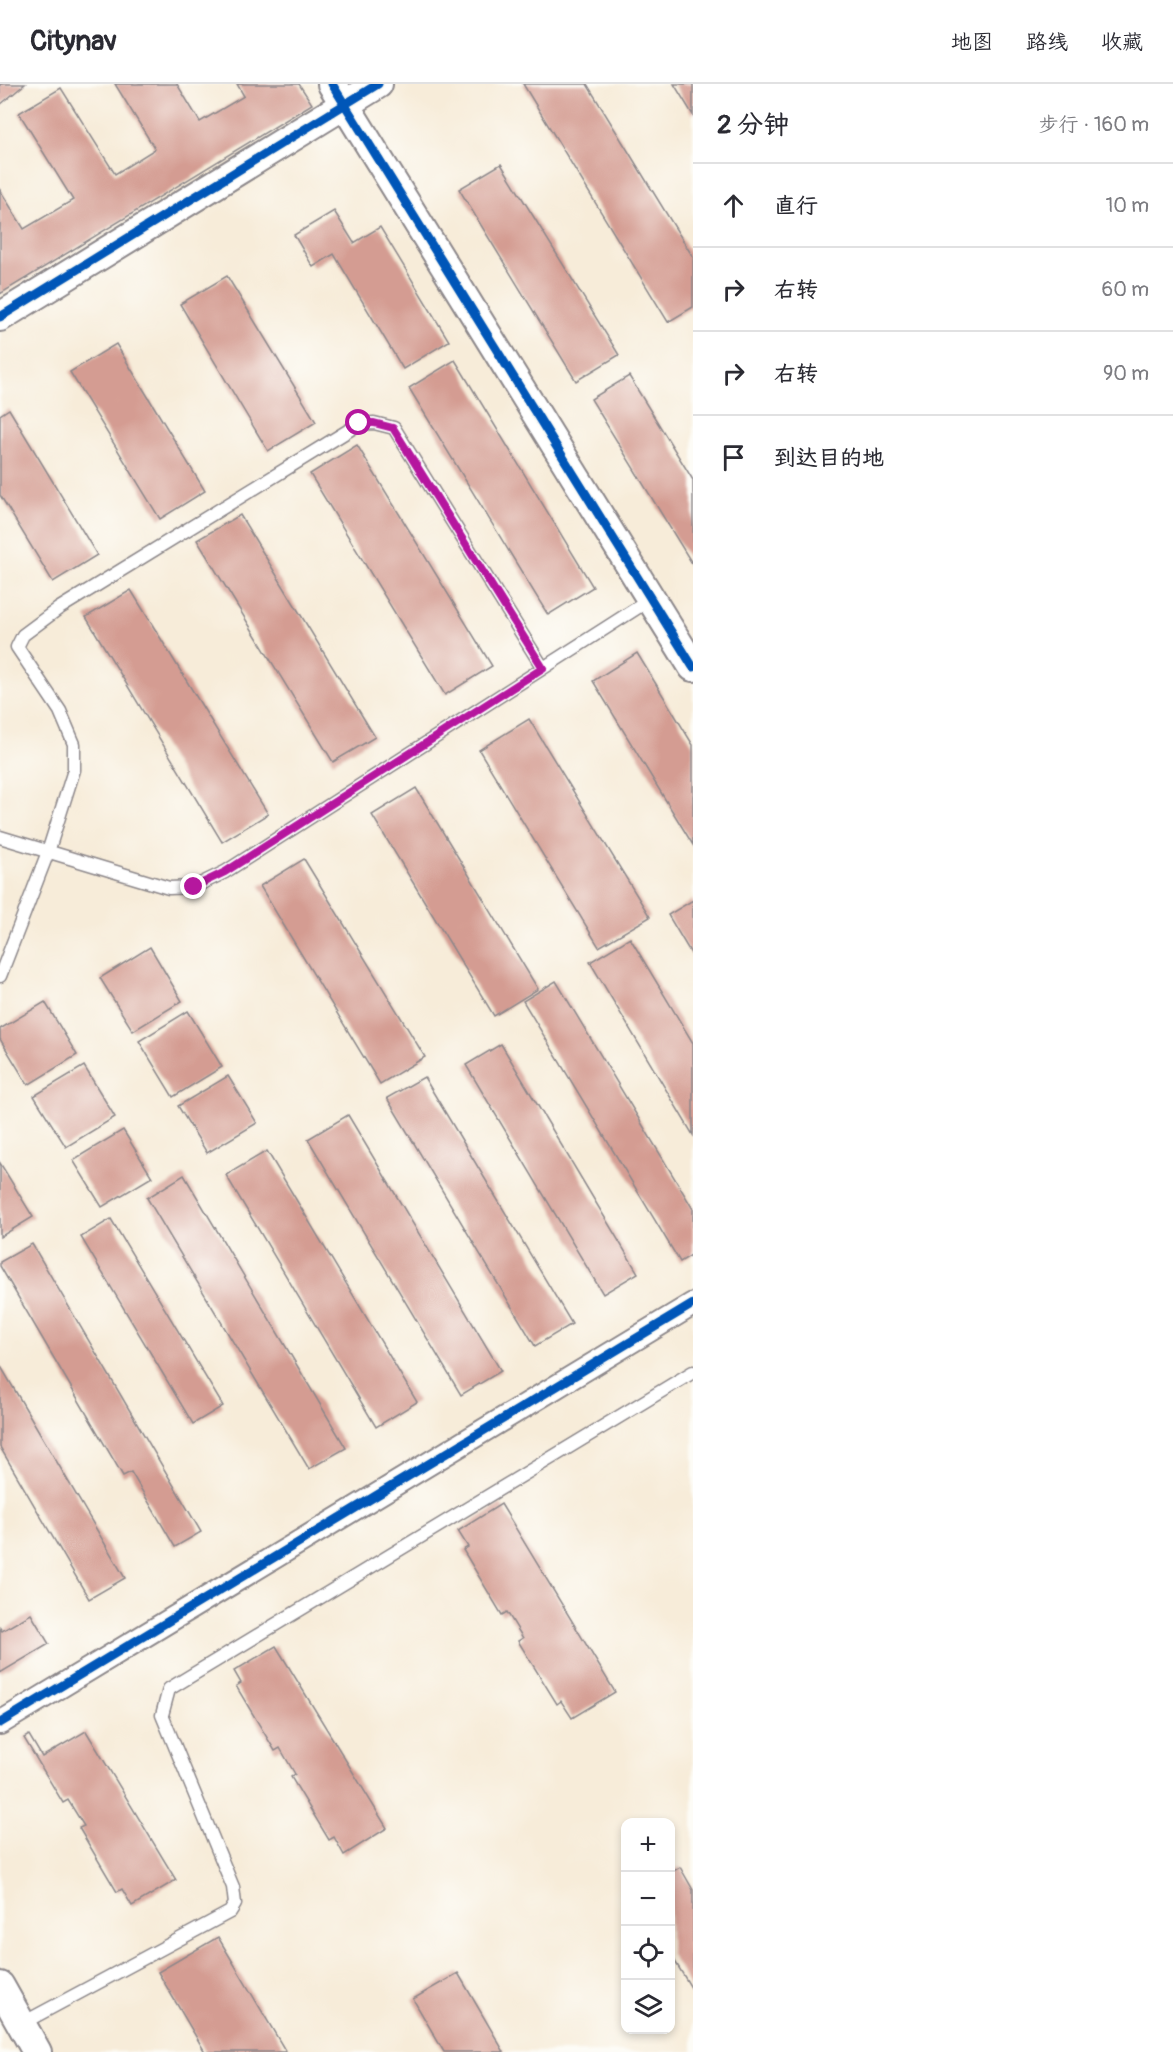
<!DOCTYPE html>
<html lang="zh">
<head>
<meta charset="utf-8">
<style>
  :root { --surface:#fff; --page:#f2f2f3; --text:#2b2b33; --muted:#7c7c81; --line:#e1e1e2 }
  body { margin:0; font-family:Pangolin,"LXGW WenKai TC",sans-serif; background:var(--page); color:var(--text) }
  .controls { position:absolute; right:18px; bottom:18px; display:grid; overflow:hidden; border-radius:12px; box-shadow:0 3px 9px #0003 }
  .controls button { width:54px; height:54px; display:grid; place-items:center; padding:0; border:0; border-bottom:2px solid var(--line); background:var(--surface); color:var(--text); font:30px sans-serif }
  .stop { position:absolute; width:18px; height:18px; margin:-14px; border:4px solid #b5179e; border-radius:50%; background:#fff }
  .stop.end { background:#b5179e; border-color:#fff; box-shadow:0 2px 6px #0008 }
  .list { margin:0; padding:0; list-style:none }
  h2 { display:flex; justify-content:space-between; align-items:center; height:78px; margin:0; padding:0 24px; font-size:26px }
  h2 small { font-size:20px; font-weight:400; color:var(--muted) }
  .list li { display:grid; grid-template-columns:39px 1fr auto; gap:18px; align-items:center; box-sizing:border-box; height:84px; padding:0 24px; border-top:2px solid var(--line) }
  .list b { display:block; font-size:22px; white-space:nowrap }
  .list em { font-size:20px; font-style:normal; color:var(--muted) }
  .icon { flex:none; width:33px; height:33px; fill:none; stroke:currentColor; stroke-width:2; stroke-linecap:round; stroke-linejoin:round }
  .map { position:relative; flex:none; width:693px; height:1968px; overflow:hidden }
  header { display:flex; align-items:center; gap:36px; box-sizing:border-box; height:84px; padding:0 30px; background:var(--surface); border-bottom:2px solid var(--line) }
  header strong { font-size:28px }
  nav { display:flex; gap:33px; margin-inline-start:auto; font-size:21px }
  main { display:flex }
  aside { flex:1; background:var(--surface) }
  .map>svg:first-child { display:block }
</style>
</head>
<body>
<header>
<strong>Citynav</strong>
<nav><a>地图</a><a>路线</a><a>收藏</a></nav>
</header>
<main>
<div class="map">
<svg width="693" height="1968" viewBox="0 0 693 1968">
  <rect width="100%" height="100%" fill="#fdfcf7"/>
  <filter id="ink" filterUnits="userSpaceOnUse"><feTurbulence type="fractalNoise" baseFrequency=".0167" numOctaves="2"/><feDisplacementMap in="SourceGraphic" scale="12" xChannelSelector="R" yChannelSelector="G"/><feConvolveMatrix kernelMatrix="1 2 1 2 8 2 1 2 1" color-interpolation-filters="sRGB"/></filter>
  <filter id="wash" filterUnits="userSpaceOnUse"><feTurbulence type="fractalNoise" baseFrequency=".008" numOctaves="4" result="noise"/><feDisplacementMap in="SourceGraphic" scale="24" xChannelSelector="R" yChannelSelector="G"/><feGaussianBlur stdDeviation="1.35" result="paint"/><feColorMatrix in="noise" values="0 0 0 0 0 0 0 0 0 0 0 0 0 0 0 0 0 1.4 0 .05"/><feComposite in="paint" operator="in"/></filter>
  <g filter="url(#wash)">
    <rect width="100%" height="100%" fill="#f7ecd9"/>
    <g id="blocks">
      <!-- building -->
      <g fill="#d49c92">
        <path d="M0 0H25L0 21Z"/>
        <path d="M115 0H177L200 38 244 12 237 0H299L312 20 0 210V106L24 145 73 116 19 29 61 4 115 90 155 65Z"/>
        <path d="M523 0H587L693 173V223L668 238Z"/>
        <path d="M674 0H693V31Z"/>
        <path d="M501 80 619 271 576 297 459 105Z"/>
        <path d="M334 127 354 159 380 143 449 257 403 285 334 170 313 183 294 151Z"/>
        <path d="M227 192 316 338 268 367 180 220Z"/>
        <path d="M116 260 205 407 160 435 70 288Z"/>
        <path d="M455 276 593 503 548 531 409 304Z"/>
        <path d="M629 292 693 396V481L591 315Z"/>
        <path d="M9 325 97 471 53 498 0 411V331Z"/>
        <path d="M357 361 492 582 445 611 310 390Z"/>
        <path d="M240 431 375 653 333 678 197 456Z"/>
        <path d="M131 506 268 730 222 758 86 533Z"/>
        <path d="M637 569 693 661V761L593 597Z"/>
        <path d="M529 635 650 833 599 863 479 666Z"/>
        <path d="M416 704 538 905 494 932 372 731Z"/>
        <path d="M304 775 425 973 380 1000 260 802Z"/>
        <path d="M693 816V873L668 831Z"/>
        <path d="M630 854 693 959V1051L590 878Z"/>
        <path d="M150 863 182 917 133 947 100 894Z"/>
        <path d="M556 897 693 1125V1170L680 1178 523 917Z"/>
        <path d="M45 918 77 971 28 1001 0 955V945Z"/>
        <path d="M188 927 222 983 173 1013 139 957Z"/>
        <path d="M501 960 638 1189 603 1210 466 981Z"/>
        <path d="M84 982 115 1033 66 1063 34 1012Z"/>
        <path d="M228 992 257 1039 207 1069 178 1022Z"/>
        <path d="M424 993 572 1240 535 1262 387 1014Z"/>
        <path d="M348 1031 501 1287 461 1311 308 1055Z"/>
        <path d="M123 1046 152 1093 102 1123 73 1076Z"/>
        <path d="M267 1067 417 1318 376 1343 226 1091Z"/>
        <path d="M0 1079 33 1133 0 1153Z"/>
        <path d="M184 1091 346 1364 309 1385 147 1114Z"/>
        <path d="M111 1135 223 1322 193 1340 81 1153Z"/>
        <path d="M32 1160 201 1448 175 1463 131 1388 123 1392 0 1182V1178Z"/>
        <path d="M0 1281 125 1494 89 1515 0 1363Z"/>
        <path d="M501 1420 615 1608 572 1634 561 1617 557 1620 518 1557 523 1554 507 1528 502 1531 463 1466 468 1463 458 1447Z"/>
        <path d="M31 1530 49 1560 0 1589V1544L2 1547Z"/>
        <path d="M276 1562 387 1744 344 1771 334 1753 329 1756 291 1693 295 1690 280 1664 275 1667 236 1602 241 1599 234 1587Z"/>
        <path d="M86 1647 176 1796 132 1822 122 1805 117 1808 79 1744 84 1742 68 1716 63 1719 24 1654 29 1651 42 1673Z"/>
        <path d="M680 1783 693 1806V1907L670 1869V1789Z"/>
        <path d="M218 1853 286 1968H205L158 1888Z"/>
        <path d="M458 1889 504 1968H444L413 1915Z"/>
      </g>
    </g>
  </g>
  <g filter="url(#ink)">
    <use href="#blocks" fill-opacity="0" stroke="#8c878a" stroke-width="1.5"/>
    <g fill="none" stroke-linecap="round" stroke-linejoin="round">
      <defs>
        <g id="service">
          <path d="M0 753 169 804 194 803 225 788 651 515"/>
          <path d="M0 892 48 768 74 686V660L60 627 17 563 23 551 58 525 359 340 374 339 394 344 543 584"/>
          <path d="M21 1940 230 1828 235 1820 233 1803 162 1631 169 1605 693 1288"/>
        </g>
        <path id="minor" d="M0 1639 693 1220"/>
        <g id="tertiary">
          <path d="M332 0 693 583"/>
          <path d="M0 233 378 0"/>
          <path d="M0 1902 37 1968"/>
        </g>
      </defs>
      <!-- service casing -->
      <use href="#service" stroke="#8c878a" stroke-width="15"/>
      <!-- minor casing -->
      <use href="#minor" stroke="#8c878a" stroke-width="26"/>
      <!-- tertiary casing -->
      <use href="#tertiary" stroke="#8c878a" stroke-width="32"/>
      <!-- service -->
      <use href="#service" stroke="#fff" stroke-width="12"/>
      <!-- minor -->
      <use href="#minor" stroke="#fff" stroke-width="22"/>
      <!-- tertiary -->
      <use href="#tertiary" stroke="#fff" stroke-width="28"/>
      <defs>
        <g id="cycleway">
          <path d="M332 0 693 583"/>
          <path d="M0 233 378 0"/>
          <path d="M0 1639 693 1220"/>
        </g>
      </defs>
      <!-- cycleway casing -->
      <use href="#cycleway" stroke="#fdfcf7" stroke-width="13"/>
      <!-- cycleway -->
      <use href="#cycleway" stroke="#0057b8" stroke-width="9"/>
    </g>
  </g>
  <g fill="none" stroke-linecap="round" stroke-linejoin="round" filter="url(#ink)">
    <!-- route -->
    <path stroke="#b5179e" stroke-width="8" d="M194 803 225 788 543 584 393 344 374 339H359"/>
  </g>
</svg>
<div class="controls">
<button>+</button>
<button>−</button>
<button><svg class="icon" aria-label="locate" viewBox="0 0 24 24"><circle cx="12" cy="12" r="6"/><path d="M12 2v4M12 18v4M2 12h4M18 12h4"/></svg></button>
<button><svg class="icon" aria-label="layers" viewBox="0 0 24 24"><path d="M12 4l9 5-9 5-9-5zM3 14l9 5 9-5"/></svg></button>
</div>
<div class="stop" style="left:359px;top:339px"></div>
<div class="stop end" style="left:194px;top:803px"></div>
</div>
<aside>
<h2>2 分钟<small>步行 · 160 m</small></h2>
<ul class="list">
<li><svg class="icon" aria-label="ahead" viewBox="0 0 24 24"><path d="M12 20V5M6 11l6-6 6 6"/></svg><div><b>直行</b></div><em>10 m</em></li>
<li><svg class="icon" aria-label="right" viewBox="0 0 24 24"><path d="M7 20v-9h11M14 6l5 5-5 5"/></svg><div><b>右转</b></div><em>60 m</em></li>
<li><svg class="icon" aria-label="right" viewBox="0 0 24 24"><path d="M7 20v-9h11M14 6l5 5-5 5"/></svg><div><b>右转</b></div><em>90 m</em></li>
<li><svg class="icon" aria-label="arrive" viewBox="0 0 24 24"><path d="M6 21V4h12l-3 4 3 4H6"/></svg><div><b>到达目的地</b></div></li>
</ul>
</aside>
</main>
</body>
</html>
